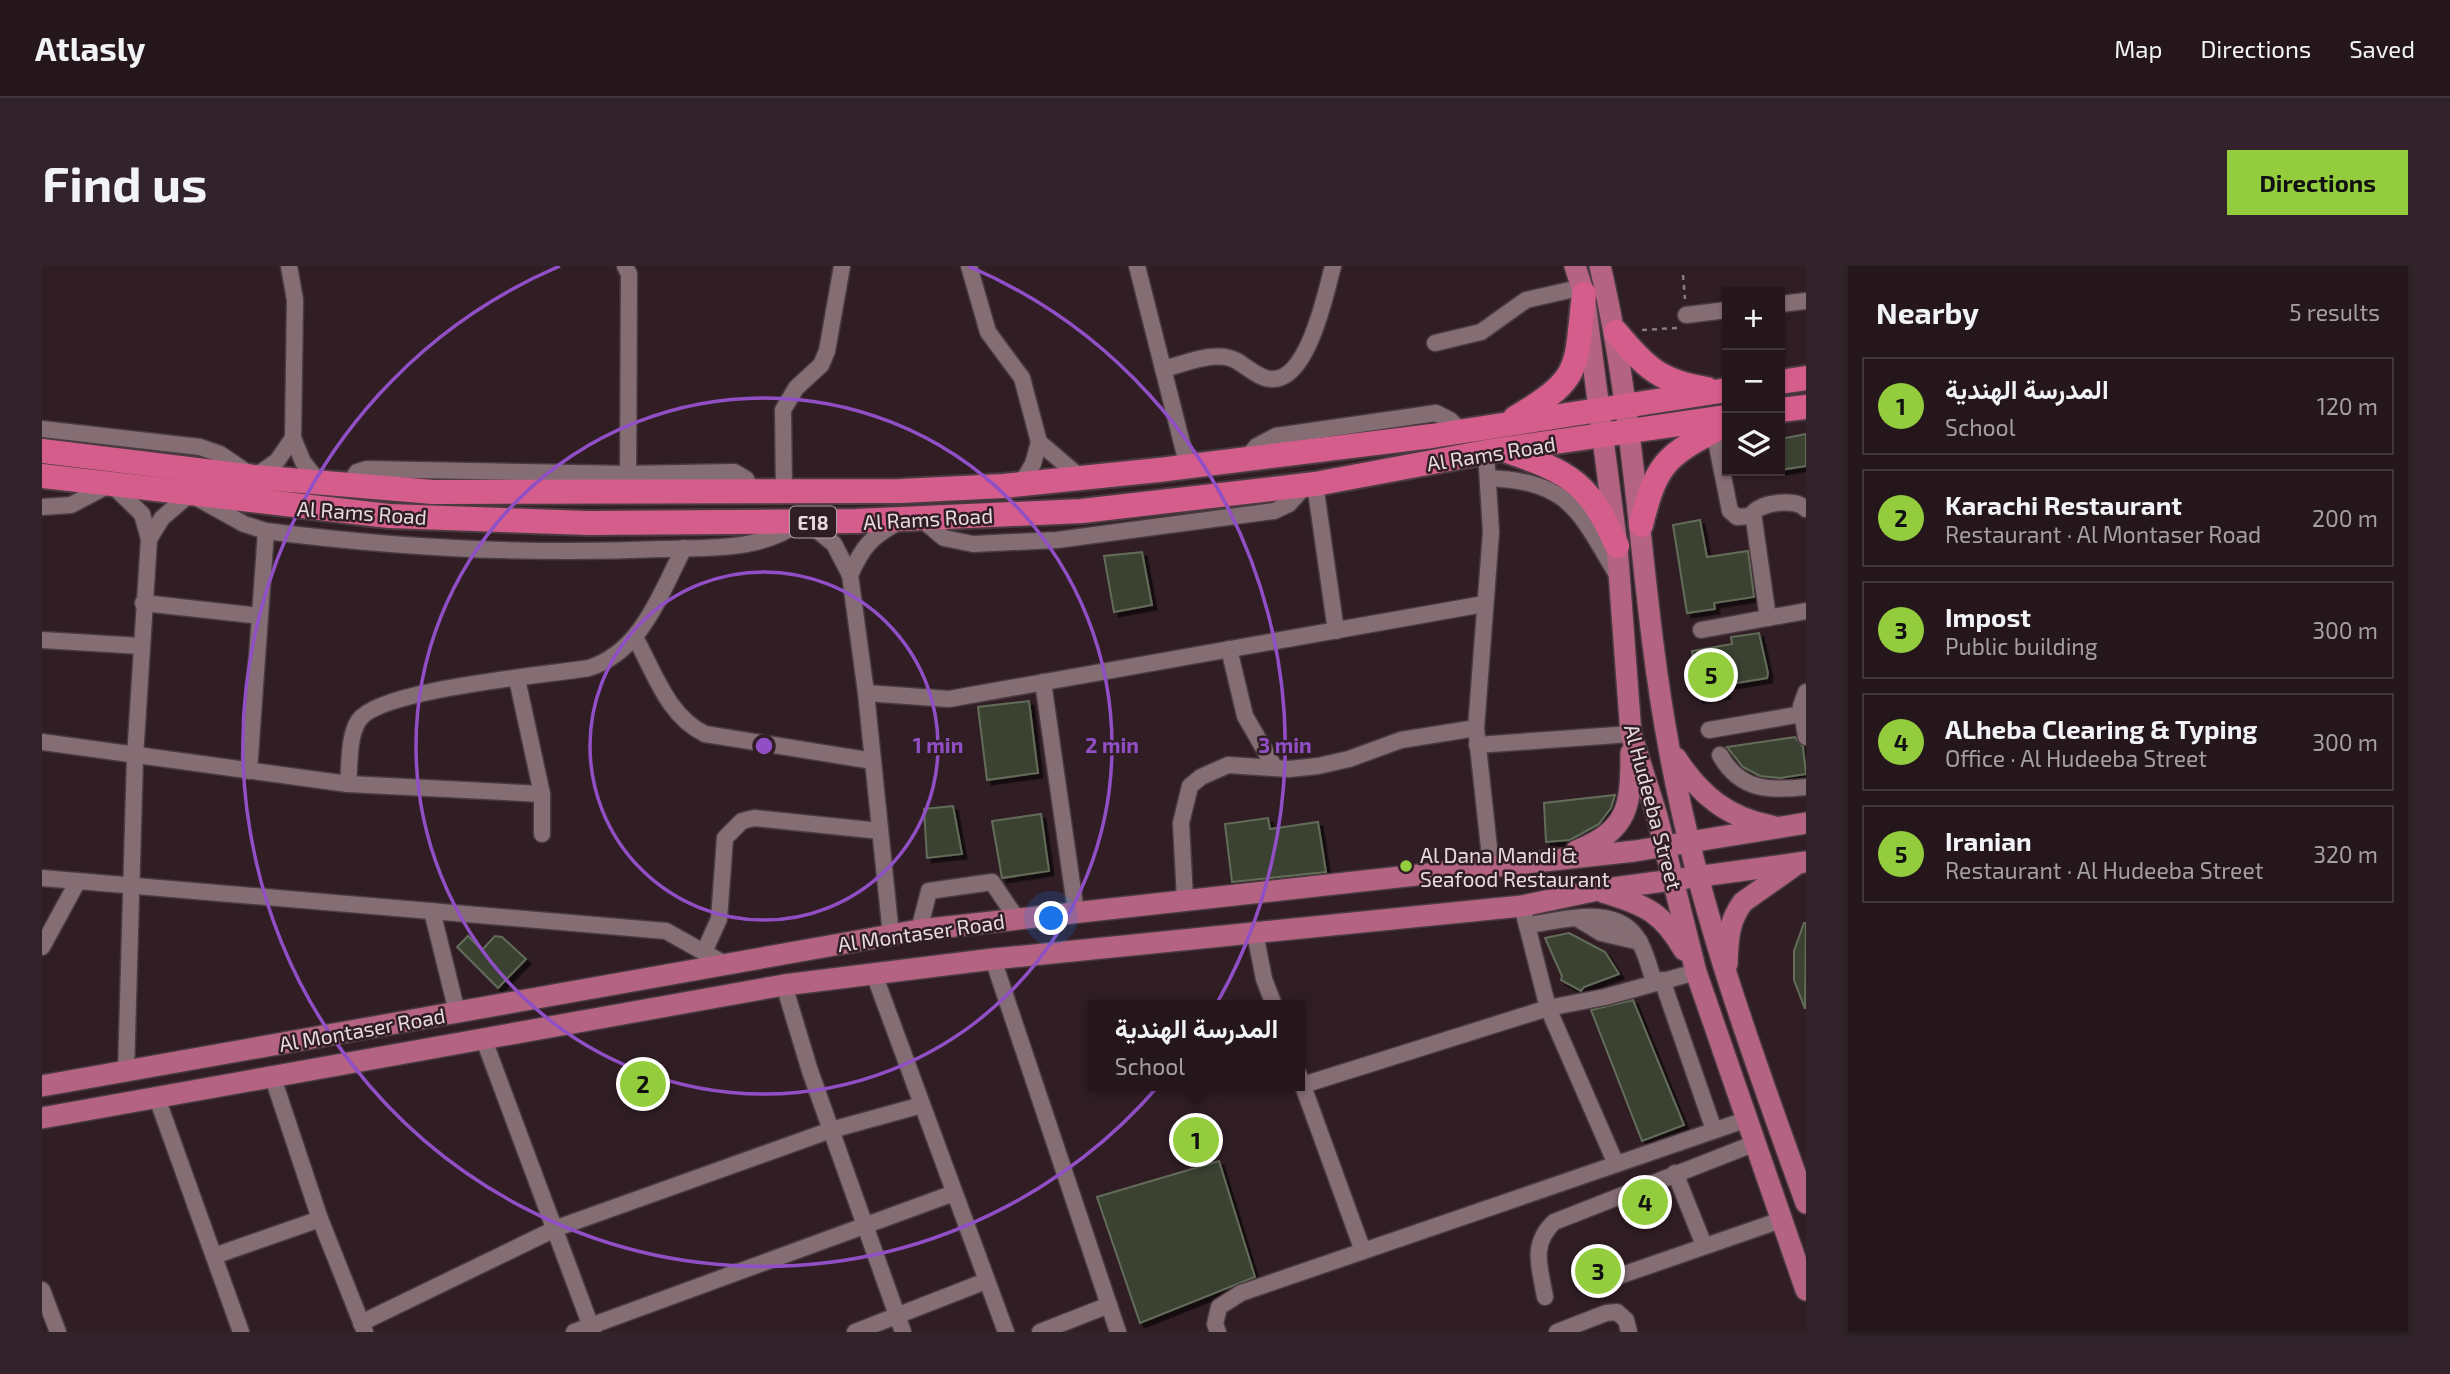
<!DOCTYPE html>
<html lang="en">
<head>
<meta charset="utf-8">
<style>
  :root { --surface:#25161c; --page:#312329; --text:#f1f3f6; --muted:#a39fa3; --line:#42353b; --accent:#93cd3d }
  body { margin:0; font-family:"Exo 2",Vazirmatn,sans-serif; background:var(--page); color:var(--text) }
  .controls { position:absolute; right:21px; top:21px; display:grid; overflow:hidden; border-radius:0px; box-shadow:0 2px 5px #0004 }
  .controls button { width:63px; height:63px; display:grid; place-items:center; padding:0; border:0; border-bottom:2px solid var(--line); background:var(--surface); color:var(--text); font:35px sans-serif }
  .you { position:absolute; left:1010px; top:653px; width:24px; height:24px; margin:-18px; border:5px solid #fff; border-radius:50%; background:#1a73e8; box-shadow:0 0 0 10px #1a73e833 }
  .badge { display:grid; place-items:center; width:46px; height:46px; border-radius:50%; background:var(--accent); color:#111; font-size:23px; font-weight:700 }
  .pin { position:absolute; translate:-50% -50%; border:4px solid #fff; box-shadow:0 2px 7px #0006 }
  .popup { position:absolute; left:1046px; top:734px; width:217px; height:91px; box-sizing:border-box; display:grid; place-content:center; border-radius:0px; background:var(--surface); filter:drop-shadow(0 2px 5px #0005); font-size:23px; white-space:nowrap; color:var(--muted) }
  .popup b { font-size:26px; color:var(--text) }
  .popup::after { content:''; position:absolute; left:50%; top:100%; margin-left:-14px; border:14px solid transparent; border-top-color:var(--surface) }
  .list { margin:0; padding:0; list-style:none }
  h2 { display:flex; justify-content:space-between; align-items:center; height:91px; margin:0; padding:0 28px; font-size:30px }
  h2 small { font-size:23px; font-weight:400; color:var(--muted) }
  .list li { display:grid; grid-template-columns:46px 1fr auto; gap:21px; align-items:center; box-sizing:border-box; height:98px; margin:0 14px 14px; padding:0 14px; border:2px solid var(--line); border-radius:0px }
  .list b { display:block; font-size:26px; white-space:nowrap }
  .list p { margin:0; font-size:23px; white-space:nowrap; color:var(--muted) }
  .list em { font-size:23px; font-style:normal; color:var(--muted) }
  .icon { flex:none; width:38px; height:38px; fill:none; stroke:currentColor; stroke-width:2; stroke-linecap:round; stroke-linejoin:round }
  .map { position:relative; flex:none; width:1764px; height:1066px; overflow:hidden; border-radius:0px }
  header { display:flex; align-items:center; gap:42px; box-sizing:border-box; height:98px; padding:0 35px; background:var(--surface); border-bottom:2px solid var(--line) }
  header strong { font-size:33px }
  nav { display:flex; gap:38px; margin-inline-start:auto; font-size:24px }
  .intro { display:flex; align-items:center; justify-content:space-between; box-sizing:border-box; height:168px; padding:0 42px }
  h1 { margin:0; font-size:49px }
  .button { padding:18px 32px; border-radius:0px; background:var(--accent); color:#111; font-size:24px; font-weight:700 }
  main { display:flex; gap:42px; padding:0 42px }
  aside { flex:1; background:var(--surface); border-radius:0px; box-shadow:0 2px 5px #0004 }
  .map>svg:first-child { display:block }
</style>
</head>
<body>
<header>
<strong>Atlasly</strong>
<nav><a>Map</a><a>Directions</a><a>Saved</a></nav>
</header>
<div class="intro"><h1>Find us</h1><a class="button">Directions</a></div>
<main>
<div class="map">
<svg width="1764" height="1066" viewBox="0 0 1764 1066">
  <defs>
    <filter id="shadow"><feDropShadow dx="4.5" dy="4.5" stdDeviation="0" flood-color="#0009"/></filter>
  </defs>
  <rect width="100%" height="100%" fill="#311e25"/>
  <!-- building -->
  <g fill="#3a4331" stroke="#636c59" stroke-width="2" filter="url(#shadow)">
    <path d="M1764 168V200L1738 204V173Z"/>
    <path d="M1658 254 1665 291 1706 285 1712 331 1672 337 1673 343 1645 347 1631 259Z"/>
    <path d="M1100 286 1110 339 1072 346 1062 290Z"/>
    <path d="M1717 367 1726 407 1725 412 1682 419 1684 428 1657 432 1650 385 1690 378 1689 371Z"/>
    <path d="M987 435 996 507 945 514 936 441Z"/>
    <path d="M1753 471 1761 481 1764 508 1738 512 1718 510 1701 501 1685 481Z"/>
    <path d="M1573 529 1569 542 1557 558 1528 574 1504 576 1502 537Z"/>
    <path d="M911 540 920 588 885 592 882 543Z"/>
    <path d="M999 548 1007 605 960 612 950 555Z"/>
    <path d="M1226 552 1228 563 1276 556 1284 606 1190 616 1183 558Z"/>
    <path d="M1762 657H1764L1763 743 1752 714V685Z"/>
    <path d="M1527 667 1563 686 1577 708 1542 721 1539 725 1519 714 1520 710 1503 672Z"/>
    <path d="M426 670 440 684 453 670 460 671 484 693 456 722 415 681Z"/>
    <path d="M1591 734 1642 859 1600 875 1549 744Z"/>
    <path d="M1177 895 1213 1011 1098 1057 1055 931Z"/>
  </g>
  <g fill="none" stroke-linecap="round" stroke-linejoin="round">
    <defs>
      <g id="minor">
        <path d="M247 0 253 34 251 172 261 196 278 217"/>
        <path d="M583 0 587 8 586 219"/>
        <path d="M927 0 946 66 980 112 997 176 1039 212"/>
        <path d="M1095 0 1146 201"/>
        <path d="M1738 38 1764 35"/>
        <path d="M1644 49 1685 44"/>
        <path d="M1393 77 1439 66 1484 34 1541 21"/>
        <path d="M1121 103C1143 98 1174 83 1195 95 1205 101 1218 113 1229 113 1266 116 1284 26 1291 0"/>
        <path d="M0 163 158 181 178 188 212 211 235 195 251 172"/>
        <path d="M1672 165 1688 245 1695 251 1710 250"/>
        <path d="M1444 186 1449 266 1434 462 1449 600"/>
        <path d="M1204 193 1215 180 1234 170 1394 147 1408 154 1419 165"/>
        <path d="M1446 212C1530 216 1536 245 1576 310"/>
        <path d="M979 218 991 198 997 176"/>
        <path d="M1273 218 1294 365"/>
        <path d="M306 220 315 206 325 203 586 208 692 206 704 213 710 227"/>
        <path d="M742 227 741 144 754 122 779 99 785 85 800 0"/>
        <path d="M0 241 29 239 69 218 100 248 107 273 93 491 84 806"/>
        <path d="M878 252 902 272 931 278 1015 274 1232 245 1247 238 1264 219"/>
        <path d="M766 257 792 278 808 309 824 427 849 669"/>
        <path d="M107 273 120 252 148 228 202 258 224 265C356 282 487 289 619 283 666 281 718 286 758 256"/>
        <path d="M808 309C821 280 829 271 857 256"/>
        <path d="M101 337 218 350"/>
        <path d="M1726 352 1711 247C1721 236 1754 232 1764 243"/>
        <path d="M1659 364 1764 345"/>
        <path d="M594 373C613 408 626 450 663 468L831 495"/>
        <path d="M0 374 99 380"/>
        <path d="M1187 383 1203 450 1233 502"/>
        <path d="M475 413 500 528V568"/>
        <path d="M1001 416 1034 646"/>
        <path d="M1764 426 1759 440 1764 471"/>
        <path d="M824 427 907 433 1442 338"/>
        <path d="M1667 464 1760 448"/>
        <path d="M0 476 306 518 500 528"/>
        <path d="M1435 479 1589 468"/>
        <path d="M1678 489C1698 525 1728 525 1764 521"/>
        <path d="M207 505 224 265"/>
        <path d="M306 518C308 499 306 470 317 454 338 423 505 409 547 402 600 385 618 328 642 282"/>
        <path d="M0 612 624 665 681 697"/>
        <path d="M1143 633 1139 557 1148 520 1159 511 1186 499 1247 503 1276 500 1307 493 1359 474 1434 462"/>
        <path d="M1480 640 1506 742 1574 898"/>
        <path d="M390 645 415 746"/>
        <path d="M1536 653 1559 667 1598 676"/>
        <path d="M1485 659C1520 655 1575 636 1597 675 1604 687 1608 703 1612 716"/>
        <path d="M877 664 887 625 950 616 975 653"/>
        <path d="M1213 667 1222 713 1232 739"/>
        <path d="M0 681 36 615"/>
        <path d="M663 684 677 653 683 572 700 555 712 552 838 565"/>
        <path d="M951 693 1076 1066"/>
        <path d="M832 708 964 1066"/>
        <path d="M1620 714 1672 864"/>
        <path d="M742 719 768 805 861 1066"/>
        <path d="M442 774 551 1066"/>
        <path d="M1257 809 1321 985"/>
        <path d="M231 812 278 953 323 1066"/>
        <path d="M1261 819 1506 742 1563 731 1654 706"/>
        <path d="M115 832 199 1066"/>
        <path d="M1633 907 1662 979"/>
        <path d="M172 990 278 953"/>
        <path d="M1577 1010 1739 954"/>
        <path d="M0 1024 16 1066"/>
        <path d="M1503 1031C1498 1001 1488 979 1512 956L1711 878"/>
        <path d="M319 1057 515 962 789 864 880 839"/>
        <path d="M532 1066 912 927"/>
        <path d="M813 1066 944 1015"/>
        <path d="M998 1066 1067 1039"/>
        <path d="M1176 1066 1173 1058 1177 1041 1199 1027 1703 854"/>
        <path d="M1515 1066 1564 1047 1575 1046 1584 1054 1587 1066"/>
      </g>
      <g id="major">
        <path d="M1533 0 1542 28 1575 280 1589 468 1615 550 1654 706 1764 1024"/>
        <path d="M1558 0C1596 159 1597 322 1627 482 1656 642 1709 785 1764 937"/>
        <path d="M1634 492C1658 529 1686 552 1730 560"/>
        <path d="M1534 585C1587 564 1589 540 1589 487"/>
        <path d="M1561 626C1603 640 1619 644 1642 684"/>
        <path d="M1685 698C1686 674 1686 656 1701 636L1752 600"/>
        <path d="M0 820 877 664 1593 585 1764 557"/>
        <path d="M0 852 742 719 951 693 1480 640 1556 624 1764 596"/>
      </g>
      <g id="highway">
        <path d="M1574 66C1603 101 1618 116 1665 123"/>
        <path d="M1738 116 1764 112"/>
        <path d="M1738 144 1764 141"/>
        <path d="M1473 152C1542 111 1533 103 1542 28"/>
        <path d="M0 185 212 211 391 226 859 225 961 220 1117 204 1390 170 1685 124"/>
        <path d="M1465 185C1529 207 1547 217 1575 280"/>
        <path d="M0 210 347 250 547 257 814 255 1040 245 1273 218 1444 186 1685 151"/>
        <path d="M1599 259C1615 193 1627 188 1685 158"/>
      </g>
    </defs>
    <!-- minor casing -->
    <use href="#minor" stroke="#4a3b40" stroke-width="19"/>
    <!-- major casing -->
    <use href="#major" stroke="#4a3b40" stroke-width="24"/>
    <!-- highway casing -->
    <use href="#highway" stroke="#4a3b40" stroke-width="28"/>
    <!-- path -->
    <g stroke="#8a797f" stroke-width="2.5" stroke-dasharray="5 5" stroke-linecap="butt">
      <path d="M1641 9 1643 33"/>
      <path d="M1600 64 1635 62"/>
    </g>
    <!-- minor -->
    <use href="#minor" stroke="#856d74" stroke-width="16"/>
    <!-- major -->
    <use href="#major" stroke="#b56382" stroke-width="21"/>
    <!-- highway -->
    <use href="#highway" stroke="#d55d8c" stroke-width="24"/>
  </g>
  <!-- distance rings -->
  <g fill="none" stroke="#914fc5" stroke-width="3.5">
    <circle cx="722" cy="480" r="174"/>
    <circle cx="722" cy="480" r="348"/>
    <path d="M926 0A521 521 0 1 1 518 0"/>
  </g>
  <!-- markers -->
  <circle fill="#93cd3d" stroke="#311e25" stroke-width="2.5" cx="1364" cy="600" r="7"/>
  <g text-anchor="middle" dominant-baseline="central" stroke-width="5" stroke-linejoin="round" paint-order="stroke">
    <!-- shield labels -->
    <rect fill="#311e25" stroke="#b1a2a7" stroke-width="2" x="748" y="240.5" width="46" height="31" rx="5"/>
    <g font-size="19" font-weight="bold" fill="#e8dbdf">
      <text x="771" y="256">E18</text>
    </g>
    <!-- street labels -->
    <g font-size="21" fill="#e8dbdf" stroke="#311e25">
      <text transform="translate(1449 187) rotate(-9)">Al Rams Road</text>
      <text transform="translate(320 246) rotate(4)">Al Rams Road</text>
      <text transform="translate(886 252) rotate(-3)">Al Rams Road</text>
      <text transform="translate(1612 541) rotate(75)">Al Hudeeba Street</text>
      <text transform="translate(879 666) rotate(-8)">Al Montaser Road</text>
      <text transform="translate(320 763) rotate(-10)">Al Montaser Road</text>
    </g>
    <!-- poi labels -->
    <g font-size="21" fill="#e8dbdf" stroke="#311e25" text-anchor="start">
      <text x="1378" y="588">Al Dana Mandi &amp;<tspan x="1378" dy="24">Seafood Restaurant</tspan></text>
    </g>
  </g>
  <circle cx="722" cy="480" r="10" fill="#914fc5" stroke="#311e25" stroke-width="3.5"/>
  <g font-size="21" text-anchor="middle" font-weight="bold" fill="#914fc5" stroke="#311e25" stroke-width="5" stroke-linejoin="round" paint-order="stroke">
    <text x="896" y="487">1 min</text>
    <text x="1070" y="487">2 min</text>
    <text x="1243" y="487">3 min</text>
  </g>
</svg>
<div class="controls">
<button>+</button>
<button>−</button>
<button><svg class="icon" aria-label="layers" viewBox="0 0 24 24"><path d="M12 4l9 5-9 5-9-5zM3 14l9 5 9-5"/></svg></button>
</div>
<div class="you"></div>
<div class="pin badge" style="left:1154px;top:874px">1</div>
<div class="popup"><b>المدرسة الهندية</b>School</div>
<div class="pin badge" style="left:601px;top:818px">2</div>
<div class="pin badge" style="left:1556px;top:1005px">3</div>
<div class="pin badge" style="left:1603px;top:936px">4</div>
<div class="pin badge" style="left:1669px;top:409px">5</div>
</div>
<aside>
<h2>Nearby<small>5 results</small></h2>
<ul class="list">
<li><span class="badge">1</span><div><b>المدرسة الهندية</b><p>School</p></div><em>120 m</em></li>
<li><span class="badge">2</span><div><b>Karachi Restaurant</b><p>Restaurant · Al Montaser Road</p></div><em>200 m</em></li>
<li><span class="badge">3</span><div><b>Impost</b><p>Public building</p></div><em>300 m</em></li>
<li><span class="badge">4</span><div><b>ALheba Clearing &amp; Typing</b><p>Office · Al Hudeeba Street</p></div><em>300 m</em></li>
<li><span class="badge">5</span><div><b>Iranian</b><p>Restaurant · Al Hudeeba Street</p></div><em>320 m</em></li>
</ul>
</aside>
</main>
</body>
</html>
